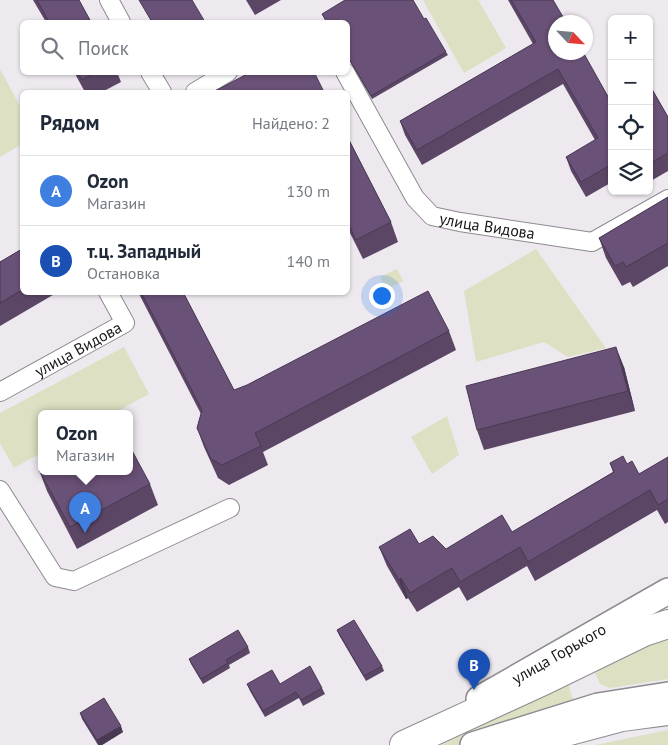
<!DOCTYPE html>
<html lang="ru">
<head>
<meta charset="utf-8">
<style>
  :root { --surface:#fff; --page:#f2f2f3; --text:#1f2937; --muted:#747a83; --line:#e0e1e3; --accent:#d93025 }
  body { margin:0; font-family:"PT Sans",sans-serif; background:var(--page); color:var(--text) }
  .controls { position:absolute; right:15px; top:15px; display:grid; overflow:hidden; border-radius:8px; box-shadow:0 1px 4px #0004 }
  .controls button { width:45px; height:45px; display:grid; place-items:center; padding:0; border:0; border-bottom:1px solid var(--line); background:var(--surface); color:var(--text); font:25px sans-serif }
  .compass { position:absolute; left:548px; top:15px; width:45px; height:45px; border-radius:50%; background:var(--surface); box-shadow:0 1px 4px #0004; rotate:116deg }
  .you { position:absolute; left:381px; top:295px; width:18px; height:18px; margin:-12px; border:4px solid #fff; border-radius:50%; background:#1a73e8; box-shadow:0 0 0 8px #1a73e833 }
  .badge { display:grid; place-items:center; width:32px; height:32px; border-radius:50%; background:var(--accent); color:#fff; font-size:16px; font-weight:700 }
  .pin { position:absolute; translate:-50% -41px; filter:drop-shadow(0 1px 2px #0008) }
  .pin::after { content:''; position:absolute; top:26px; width:18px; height:15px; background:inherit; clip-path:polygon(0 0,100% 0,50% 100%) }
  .popup { position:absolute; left:38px; top:410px; width:95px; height:65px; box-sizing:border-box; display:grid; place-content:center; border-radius:8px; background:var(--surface); filter:drop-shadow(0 1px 4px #0005); font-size:16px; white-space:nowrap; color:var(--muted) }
  .popup b { font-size:19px; color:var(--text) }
  .popup::after { content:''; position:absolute; left:50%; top:100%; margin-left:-10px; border:10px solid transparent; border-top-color:var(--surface) }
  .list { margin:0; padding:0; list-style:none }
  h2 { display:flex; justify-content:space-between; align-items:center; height:65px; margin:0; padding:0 20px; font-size:21px }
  h2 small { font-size:16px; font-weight:400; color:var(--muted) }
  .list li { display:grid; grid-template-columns:32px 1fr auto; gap:15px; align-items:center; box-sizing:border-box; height:70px; padding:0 20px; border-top:1px solid var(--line) }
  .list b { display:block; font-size:19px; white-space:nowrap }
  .list p { margin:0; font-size:16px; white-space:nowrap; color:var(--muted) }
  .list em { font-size:16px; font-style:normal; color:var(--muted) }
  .icon { flex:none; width:28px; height:28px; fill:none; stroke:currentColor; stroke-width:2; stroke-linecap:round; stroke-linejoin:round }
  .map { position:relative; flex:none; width:668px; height:745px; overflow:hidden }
  .search { position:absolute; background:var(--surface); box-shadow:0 1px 4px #0004; left:20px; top:20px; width:330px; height:55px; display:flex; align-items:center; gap:12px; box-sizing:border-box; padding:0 18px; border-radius:8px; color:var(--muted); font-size:19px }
  .panel { position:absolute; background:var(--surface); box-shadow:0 1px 4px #0004; left:20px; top:90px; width:330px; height:205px; border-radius:8px }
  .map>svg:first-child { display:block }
</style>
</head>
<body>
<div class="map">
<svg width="668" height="745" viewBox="0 0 668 745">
  <rect width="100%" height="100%" fill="#ede9ef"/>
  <!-- green -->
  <g fill="#dde0c2">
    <path d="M423 0H478L506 48 464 73Z"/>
    <path d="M0 69 22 110V144L0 157Z"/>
    <path d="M536 249 606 348 568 357 544 342 476 362 464 291Z"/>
    <path d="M397 269 403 281 387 289 380 277Z"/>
    <path d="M124 347 149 394 112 414H41V453L14 468 0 443V413Z"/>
    <path d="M447 416 459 455 432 474 411 437Z"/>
    <path d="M668 636V679L610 688 600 684 595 673 603 664Z"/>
    <path d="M568 682 572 697 580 704 510 724 458 745H441Z"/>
    <path d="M668 730V745H595Z"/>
  </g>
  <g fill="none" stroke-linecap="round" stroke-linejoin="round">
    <defs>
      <g id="minor">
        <path d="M109 0 121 22"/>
        <path d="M150 72 162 92"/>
        <path id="s1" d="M345 72 415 198 432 216 460 222 592 242 668 199"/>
        <path d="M195 92 228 72"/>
        <path id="s2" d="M0 392 125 323 108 292"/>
        <path d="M0 490 55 577 74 581 230 508"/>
      </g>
      <g id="secondary">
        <path id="s3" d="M479 699 668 591"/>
        <path d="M473 745 598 706 668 695"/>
      </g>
      <g id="trunk">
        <path d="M404 745 543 681 644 632 668 624"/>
        <path d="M517 745 622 717 668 711"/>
      </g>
    </defs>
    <!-- minor casing -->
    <use href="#minor" stroke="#8e8b90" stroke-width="20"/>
    <!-- secondary casing -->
    <use href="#secondary" stroke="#8e8b90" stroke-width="28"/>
    <!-- trunk casing -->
    <use href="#trunk" stroke="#8e8b90" stroke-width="30"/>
    <!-- minor -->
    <use href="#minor" stroke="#fff" stroke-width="18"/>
    <!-- secondary -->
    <use href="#secondary" stroke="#fff" stroke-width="25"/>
    <!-- trunk -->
    <use href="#trunk" stroke="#fff" stroke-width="28"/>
  </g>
  <!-- wall -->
  <g fill="#5b4666">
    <path d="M33 0H79L91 22H46Z"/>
    <path d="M246 0H281L255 15Z"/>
    <path d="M508 0H553L611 102 612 101V182L586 197 571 171 566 157 595 140 563 84 422 165 405 135 400 121 533 44Z"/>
    <path d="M322 14 424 19 448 55 372 99 348 58V22H326Z"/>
    <path d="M74 72H117L121 82 102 92H85Z"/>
    <path d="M649 84 668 117V171L649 182Z"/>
    <path d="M348 138 391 222 398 242 363 259 348 229Z"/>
    <path d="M625 191H633L627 195Z"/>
    <path d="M668 197V266L633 287 630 282 622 286 606 258 599 238Z"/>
    <path d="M22 249V292H58L0 326V262Z"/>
    <path d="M138 292H183L234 390 449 331 456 350 263 452 268 465 229 485 218 478 204 447 197 428 201 414Z"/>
    <path d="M624 367 635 411 484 450 477 430Z"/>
    <path d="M668 457V522L665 524 657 510 535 581 527 566 467 601 459 587 417 612 408 598 406 599 387 566 379 547 419 544 446 549 512 532 613 472 610 463 627 464 639 474Z"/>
    <path d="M39 470 150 484 158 505 77 549 47 491Z"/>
    <path d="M337 630 382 666 384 671 366 681 339 635Z"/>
    <path d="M248 647 250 653 229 665 230 668 203 684 191 664 189 659Z"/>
    <path d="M247 684H280L322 688 325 694 303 706 299 698 265 717 250 691Z"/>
    <path d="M80 713 123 732 102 745H98L82 719Z"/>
  </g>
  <!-- shaded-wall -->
  <g fill="#4a3953">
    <path d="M616 347 624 367 635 411 628 391Z"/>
    <path d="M401 578 408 598 406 599 399 580Z"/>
    <path d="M121 726 123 732 102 745H99L97 740Z"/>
  </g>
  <!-- building -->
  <g fill="#6a5177" stroke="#4a3953">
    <path d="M37 0H79L91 22H49Z"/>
    <path d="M139 0H192L205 22H152Z"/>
    <path d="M345 0H413L424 19 426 18 446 52 371 96 348 57V22H327L322 14Z"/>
    <path d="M511 0H553L566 22H556V52H583L611 102 612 101V164L581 182 566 157 598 138 558 69 417 150 400 121 536 42Z"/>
    <path d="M77 72H96L82 80Z"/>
    <path d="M251 72H314L324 92H213Z"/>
    <path d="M649 84 668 117V153L649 164Z"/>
    <path d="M348 138 391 222 356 240 348 223Z"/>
    <path d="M668 197V243L626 267 623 262 615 266 599 238Z"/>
    <path d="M22 249V290L0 303V262Z"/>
    <path d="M428 291 449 331 255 433 261 446 222 465 211 459 197 428 202 410 141 292H183L234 390 247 385Z"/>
    <path d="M616 347 628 391 477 430 466 386Z"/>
    <path d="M129 445 150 484 70 527 39 470 41 468V472H129Z"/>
    <path d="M623 456 627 464 632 461 639 474 668 457V499L658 505 650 490 528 562 520 547 460 582 452 568 410 593 401 578 399 580 379 547 410 529 419 544 433 536 446 549 502 515 512 532 614 472 610 463Z"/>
    <path d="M354 620 382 666 364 676 337 630Z"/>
    <path d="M238 630 248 647 226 660 228 663 201 679 189 659Z"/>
    <path d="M310 666 322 688 301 700 296 692 263 711 247 684 272 670 280 684Z"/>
    <path d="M104 698 121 726 97 740 80 713Z"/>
  </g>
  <g text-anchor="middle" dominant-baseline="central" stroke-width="5" stroke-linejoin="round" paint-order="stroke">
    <!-- street labels -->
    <g font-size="16" fill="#1a181a" stroke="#ede9ef">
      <text stroke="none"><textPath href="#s1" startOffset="225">улица Видова</textPath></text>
      <text stroke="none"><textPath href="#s2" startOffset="89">улица Видова</textPath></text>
      <text stroke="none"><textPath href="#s3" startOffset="92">улица Горького</textPath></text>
    </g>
  </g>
</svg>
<div class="controls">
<button>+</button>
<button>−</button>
<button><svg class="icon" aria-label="locate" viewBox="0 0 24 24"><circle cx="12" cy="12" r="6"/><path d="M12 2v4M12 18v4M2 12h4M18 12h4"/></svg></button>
<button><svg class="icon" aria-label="layers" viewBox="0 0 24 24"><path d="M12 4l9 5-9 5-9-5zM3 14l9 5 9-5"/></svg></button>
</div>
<svg class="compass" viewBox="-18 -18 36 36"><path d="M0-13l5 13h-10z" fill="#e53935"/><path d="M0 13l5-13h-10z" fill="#747a83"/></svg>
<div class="you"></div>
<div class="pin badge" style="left:85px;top:533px;background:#3f7fe0">A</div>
<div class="popup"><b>Ozon</b>Магазин</div>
<div class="pin badge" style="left:474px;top:690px;background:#1a4fb4">B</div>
<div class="search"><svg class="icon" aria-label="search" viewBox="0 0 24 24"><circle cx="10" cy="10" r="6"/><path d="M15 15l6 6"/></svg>Поиск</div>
<section class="panel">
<h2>Рядом<small>Найдено: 2</small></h2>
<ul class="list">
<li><span class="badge" style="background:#3f7fe0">A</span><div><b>Ozon</b><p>Магазин</p></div><em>130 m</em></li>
<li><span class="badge" style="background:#1a4fb4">B</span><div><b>т.ц. Западный</b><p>Остановка</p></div><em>140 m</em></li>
</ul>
</section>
</div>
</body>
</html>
